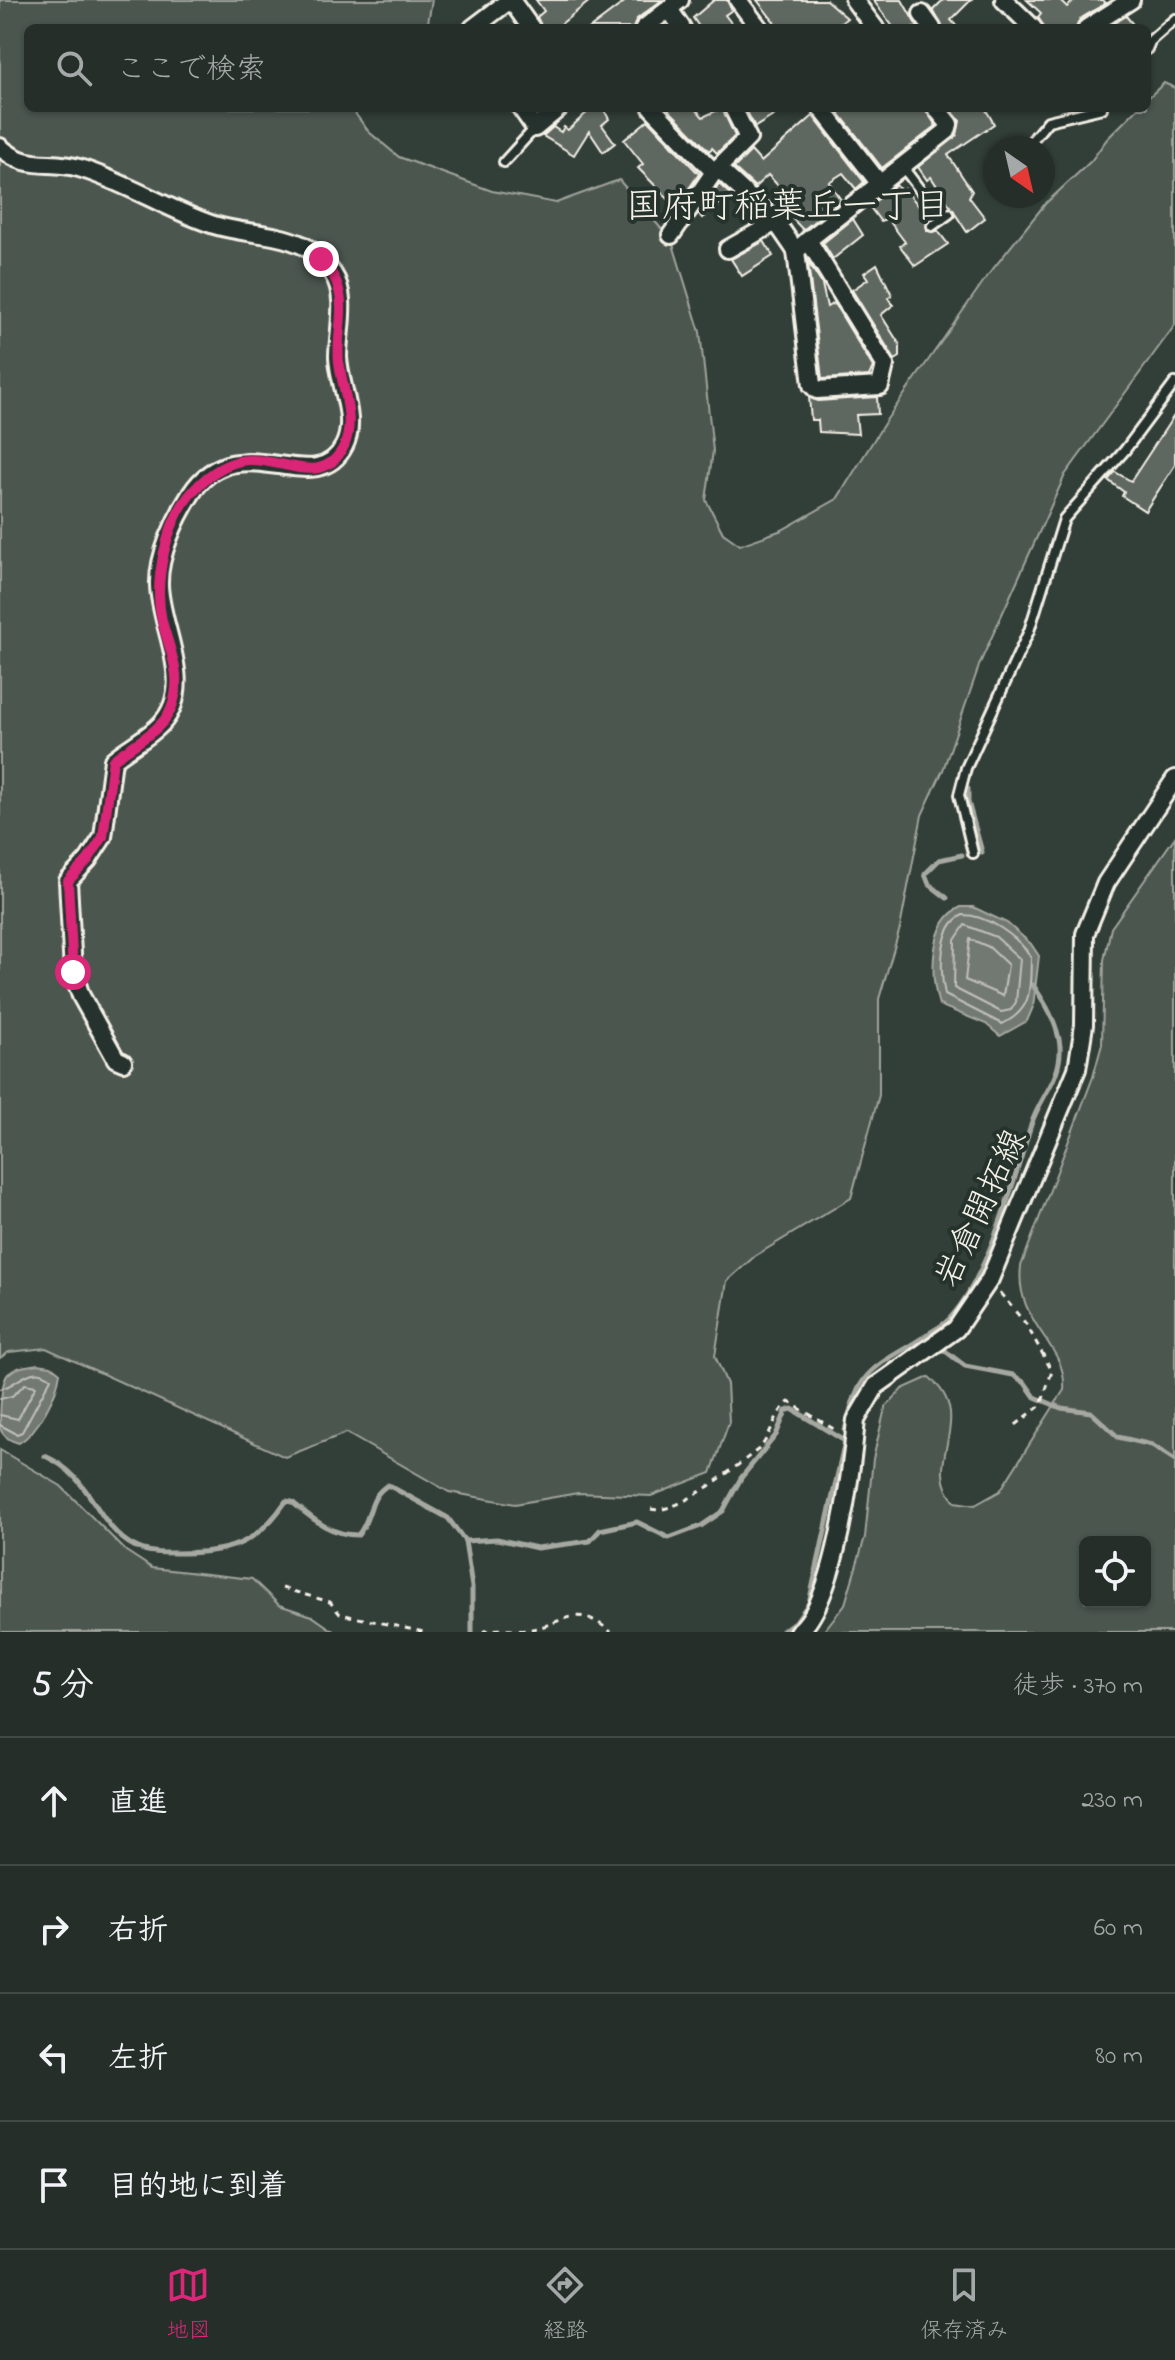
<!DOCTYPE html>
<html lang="ja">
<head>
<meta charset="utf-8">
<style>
  :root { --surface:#262e2a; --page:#323a36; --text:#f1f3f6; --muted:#a4a8a8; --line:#424a47; --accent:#db2777 }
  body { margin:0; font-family:"Indie Flower","Klee One",sans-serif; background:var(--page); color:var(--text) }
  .controls { position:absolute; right:24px; bottom:24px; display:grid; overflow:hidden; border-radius:12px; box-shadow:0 2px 6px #0004 }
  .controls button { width:72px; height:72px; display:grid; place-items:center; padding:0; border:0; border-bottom:2px solid var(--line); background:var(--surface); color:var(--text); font:40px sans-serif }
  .compass { position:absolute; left:983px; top:136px; width:72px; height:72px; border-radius:50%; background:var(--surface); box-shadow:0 2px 6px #0004; rotate:146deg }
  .stop { position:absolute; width:24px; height:24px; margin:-18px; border:6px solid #db2777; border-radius:50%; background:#fff }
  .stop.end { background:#db2777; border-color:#fff; box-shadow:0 2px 8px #0008 }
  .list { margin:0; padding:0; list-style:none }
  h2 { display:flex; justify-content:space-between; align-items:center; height:104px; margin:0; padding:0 32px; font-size:34px }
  h2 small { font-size:26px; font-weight:400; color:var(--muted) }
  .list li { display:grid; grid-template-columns:52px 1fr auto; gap:24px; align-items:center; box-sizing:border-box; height:128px; padding:0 32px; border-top:2px solid var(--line) }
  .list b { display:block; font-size:30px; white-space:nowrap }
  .list em { font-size:26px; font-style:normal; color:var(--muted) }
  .icon { flex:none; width:44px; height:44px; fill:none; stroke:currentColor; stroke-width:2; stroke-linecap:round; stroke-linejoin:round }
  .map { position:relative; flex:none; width:1175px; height:1632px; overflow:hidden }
  .search { position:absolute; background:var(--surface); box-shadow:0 2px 6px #0004; left:24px; right:24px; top:24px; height:88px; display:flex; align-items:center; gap:20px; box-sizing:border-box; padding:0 28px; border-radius:12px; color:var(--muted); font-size:30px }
  .sheet { height:616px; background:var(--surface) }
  nav { display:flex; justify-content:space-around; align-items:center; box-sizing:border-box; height:112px; border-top:2px solid var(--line); background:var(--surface); font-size:22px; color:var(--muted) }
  nav a { display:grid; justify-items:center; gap:4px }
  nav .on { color:var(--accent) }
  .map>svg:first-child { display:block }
</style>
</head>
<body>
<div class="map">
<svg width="1175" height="1632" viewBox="0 0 1175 1632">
  <rect width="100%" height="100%" fill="#323e38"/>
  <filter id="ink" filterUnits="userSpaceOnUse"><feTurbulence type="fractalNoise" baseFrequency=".0125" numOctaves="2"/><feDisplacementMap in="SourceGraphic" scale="16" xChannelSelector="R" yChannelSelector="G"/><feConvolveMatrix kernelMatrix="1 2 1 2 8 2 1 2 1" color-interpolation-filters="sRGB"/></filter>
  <g filter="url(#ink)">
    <!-- green -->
    <g fill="#4c564f" stroke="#a0a49c" stroke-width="2" fill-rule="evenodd">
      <path d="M0 0H432L427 28H28V108H351L369 132 399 157 492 191 556 203 619 180 672 241 700 332 713 451 706 500 723 533 740 545 782 530 837 499 885 422 988 275 1045 204 1091 161 1107 139 1138 108H1147V99L1164 83 1175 88V325L1065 475 980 663 943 770 922 815 900 928 879 999V1095L851 1198 755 1256 727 1281 715 1356 727 1384 729 1422 711 1473 651 1496 578 1493 515 1504 449 1492 346 1433 285 1457 46 1348 9 1352 0 1358Z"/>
      <path d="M1175 837V1632H823L845 1604 865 1537 873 1459 885 1408 902 1389 929 1377C980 1420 919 1462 955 1502L975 1505 1000 1491 1064 1390C1068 1344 1014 1324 1021 1266L1093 1077 1102 1044 1104 960 1111 928ZM1145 1542V1602H1085V1542Z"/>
      <path d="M0 1450 61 1486 126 1551 152 1568 252 1579 279 1605 312 1616 335 1632H0Z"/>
    </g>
    <!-- water -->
    <g fill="#727972" stroke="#a6a9a1" stroke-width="2">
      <path d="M961 907H973L1007 923 1031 944 1039 956 1033 1007 1027 1021 1000 1036 986 1024 939 1005C930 976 929 922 961 907Z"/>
      <path d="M38 1364 51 1366 60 1373C57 1395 38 1432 19 1443 11 1441 3 1437 0 1428 0 1415 0 1383 8 1374 17 1366 27 1366 38 1364Z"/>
    </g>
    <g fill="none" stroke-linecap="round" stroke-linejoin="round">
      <!-- shore -->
      <g stroke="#c0c1b9" stroke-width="2">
        <path d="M963 915C988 915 1018 937 1031 957 1030 989 1033 1010 1002 1024L945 995C940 973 938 926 963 915Z"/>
        <path d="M965 925 996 937 1020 959 1016 1002 1011 1010 1001 1012 954 988 955 940Z"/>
        <path d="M970 939 989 947 1008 965 1003 996 965 980Z"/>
        <path d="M0 1389C18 1386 30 1362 51 1378L22 1432 17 1434 0 1425"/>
        <path d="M0 1399 12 1396 25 1384 36 1386 18 1419 0 1415"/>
      </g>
      <!-- stream -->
      <g stroke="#a6a9a1" stroke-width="5">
        <path d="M968 789V802L982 852"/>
        <path d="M947 898 929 884 925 874 939 860 962 855"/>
        <path d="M944 1350 965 1366 1013 1375 1025 1383 1035 1397 1061 1408 1091 1412 1118 1437 1152 1445 1175 1460"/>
        <path d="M845 1431C859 1364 876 1369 928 1334 936 1329 946 1324 952 1316 989 1274 1014 1179 1031 1125 1040 1096 1062 1079 1060 1046 1058 1024 1045 1003 1033 985"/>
        <path d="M45 1456C93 1477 96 1526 134 1546 146 1553 163 1553 176 1553 227 1553 256 1546 286 1501L292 1502C313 1519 330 1535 358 1535 372 1519 368 1496 388 1485L448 1518 465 1541 472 1587V1632"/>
        <path d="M465 1541 497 1539 537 1548 590 1541 600 1530 637 1522 669 1538 701 1526 723 1511 741 1478 776 1435 786 1411 792 1409 845 1441 809 1603 797 1620 781 1632"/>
      </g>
    </g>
    <!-- building -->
    <g fill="#5f6861" stroke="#f4f1e8" stroke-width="2">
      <path d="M536 0H591L556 28H542L537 17 544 11Z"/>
      <path d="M627 0H662L637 19 633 28H590Z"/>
      <path d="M714 0H727L732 10 725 15 735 28H700L693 18Z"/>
      <path d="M757 0H826L847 18 835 28H779Z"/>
      <path d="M873 0H902L918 28H894Z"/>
      <path d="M943 0H971L951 20 958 28H943L933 10Z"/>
      <path d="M1027 0H1060L1067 7 1075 0H1103L1106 3 1080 19 1076 28H1044L1038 17 1041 13Z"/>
      <path d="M1126 16 1136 28H1107Z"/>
      <path d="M592 108H603L609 119 602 125 615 143 603 152 589 131 574 155 543 136 553 127 561 132 564 127 568 130Z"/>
      <path d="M667 108H695L703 117 722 108 735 136 717 153 712 148 709 151Z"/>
      <path d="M745 108H786L755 127Z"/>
      <path d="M846 108H925L936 126 882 168 839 113Z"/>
      <path d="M950 108H985L994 124 948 155 972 191 969 197 985 218 967 232 931 177 927 180 918 167 957 135 960 121Z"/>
      <path d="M813 116 864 182 856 189 843 173 829 182 841 200 803 230 790 216 799 208 768 175 755 187 734 168 751 151 761 162Z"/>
      <path d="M648 120 699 174 676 207 638 168 643 164 624 140Z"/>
      <path d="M719 184 731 195 702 218 699 214Z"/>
      <path d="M896 185 902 192 905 189 929 219 927 231H938L948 244 915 266 900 246 905 242 887 218 881 222 869 206Z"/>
      <path d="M853 219 863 235 833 259 823 243Z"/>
      <path d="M764 241 773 256 742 276 731 259Z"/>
      <path d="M808 262 822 284 827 307 834 303 873 367 869 376 822 379Z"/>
      <path d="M877 264 892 295 888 298 893 305 881 315 900 345V357L895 360 852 290 868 279 864 273Z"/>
      <path d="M809 397 818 401 877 397 878 414 856 415 858 434 819 432 818 420H811Z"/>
      <path d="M1175 414V465L1145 511 1122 496 1124 492 1108 480 1115 472 1131 481Z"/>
    </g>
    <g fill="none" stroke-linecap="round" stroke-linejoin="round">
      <defs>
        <g id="service">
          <path d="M1147 49 1151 40 1175 19"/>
          <path d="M1030 143 1048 121 1102 108"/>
          <path d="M504 162 535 128"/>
          <path d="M902 166 942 219"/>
          <path d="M932 226 949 214"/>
          <path d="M973 853 959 795 966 768 1029 631 1064 519 1125 450 1175 383"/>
        </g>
        <g id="minor">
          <path d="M511 0 531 28"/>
          <path d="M738 0 759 28"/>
          <path d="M854 0 875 28"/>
          <path d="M1004 0 1033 28"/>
          <path d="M669 9 682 28"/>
          <path d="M922 14 932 28"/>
          <path d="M473 28 510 0"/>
          <path d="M644 28 680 0"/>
          <path d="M1087 28 1131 0"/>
          <path d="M521 108 535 128 559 108"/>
          <path d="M652 108 714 172 748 138 733 108"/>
          <path d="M821 108 880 184"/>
          <path d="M0 147C28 172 48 159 79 168 126 182 168 210 214 225 243 234 274 232 302 245 314 251 326 263 333 274 348 296 338 331 338 357 339 386 358 419 344 446 315 503 237 422 191 494 175 519 158 556 159 585 160 629 197 685 161 724 148 738 127 748 113 760L103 837 88 860 68 881 73 972 81 996 116 1059 123 1062"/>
          <path d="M671 235 714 172H722L776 222"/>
          <path d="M808 240 885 365 880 386 817 390 812 385 796 251 808 240 947 131 949 124 936 108"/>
          <path d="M728 249 776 222 796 251"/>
          <path d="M798 1632C835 1605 852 1467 856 1420L876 1386 956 1329 990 1279 1077 1069 1084 1025 1085 934 1106 883 1175 779"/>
        </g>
      </defs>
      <!-- service casing -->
      <use href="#service" stroke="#f4f1e8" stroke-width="14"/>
      <!-- minor casing -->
      <use href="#minor" stroke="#f4f1e8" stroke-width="22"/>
      <!-- path -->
      <g stroke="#f4f1e8" stroke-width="3" stroke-dasharray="6 6" stroke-linecap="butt">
        <path d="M1000 1293 1026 1324 1052 1371 1041 1405 1012 1428"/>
        <path d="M651 1509C677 1516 737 1465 759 1449 772 1435 774 1413 789 1402L837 1431"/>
        <path d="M282 1588 330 1602 340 1614 424 1632"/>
        <path d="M483 1632C498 1626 512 1632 527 1630 566 1624 574 1601 611 1632"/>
      </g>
      <!-- service -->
      <use href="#service" stroke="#26332d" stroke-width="8"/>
      <!-- minor -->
      <use href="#minor" stroke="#26332d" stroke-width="16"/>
    </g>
  </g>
  <g fill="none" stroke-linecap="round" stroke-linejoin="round" filter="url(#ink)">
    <!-- route -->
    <path stroke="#db2777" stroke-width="10" d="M73 972 68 881 88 860 103 837 113 760C131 745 161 732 171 709 184 677 170 652 162 621 153 581 166 519 195 489 207 476 222 465 240 461 276 453 322 492 344 446 356 420 342 388 339 362 336 339 345 312 339 290 336 277 329 269 321 259"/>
  </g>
  <g text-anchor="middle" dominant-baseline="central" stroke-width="8" stroke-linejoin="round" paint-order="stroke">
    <!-- street labels -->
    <g font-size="34" fill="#f4f1e8" stroke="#26332d">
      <text transform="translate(983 1209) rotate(-65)">岩倉開拓線</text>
    </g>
    <!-- neighbourhood labels -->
    <g font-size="36" fill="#f4f1e8" stroke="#26332d">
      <text x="788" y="208">国府町稲葉丘一丁目</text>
    </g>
  </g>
</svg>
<div class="controls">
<button><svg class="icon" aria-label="locate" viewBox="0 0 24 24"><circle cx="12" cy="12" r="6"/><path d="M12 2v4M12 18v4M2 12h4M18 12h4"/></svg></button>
</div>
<svg class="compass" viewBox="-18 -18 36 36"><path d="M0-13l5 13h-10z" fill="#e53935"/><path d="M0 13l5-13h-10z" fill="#a4a8a8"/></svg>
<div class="stop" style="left:73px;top:972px"></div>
<div class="stop end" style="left:321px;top:259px"></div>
<div class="search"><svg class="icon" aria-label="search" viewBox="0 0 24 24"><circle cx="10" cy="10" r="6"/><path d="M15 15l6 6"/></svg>ここで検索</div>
</div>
<section class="sheet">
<h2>5 分<small>徒歩 · 370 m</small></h2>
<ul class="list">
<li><svg class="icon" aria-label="ahead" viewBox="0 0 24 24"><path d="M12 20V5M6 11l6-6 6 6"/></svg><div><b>直進</b></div><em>230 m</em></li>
<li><svg class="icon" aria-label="right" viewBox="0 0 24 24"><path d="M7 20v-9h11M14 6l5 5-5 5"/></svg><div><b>右折</b></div><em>60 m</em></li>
<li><svg class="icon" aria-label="left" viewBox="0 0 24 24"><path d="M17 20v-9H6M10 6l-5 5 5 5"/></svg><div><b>左折</b></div><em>80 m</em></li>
<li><svg class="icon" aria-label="arrive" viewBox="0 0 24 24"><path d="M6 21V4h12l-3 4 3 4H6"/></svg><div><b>目的地に到着</b></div></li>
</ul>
</section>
<nav>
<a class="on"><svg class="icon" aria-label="map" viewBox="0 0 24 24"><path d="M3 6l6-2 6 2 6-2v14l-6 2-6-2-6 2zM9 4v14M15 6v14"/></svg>地図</a>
<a><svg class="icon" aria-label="directions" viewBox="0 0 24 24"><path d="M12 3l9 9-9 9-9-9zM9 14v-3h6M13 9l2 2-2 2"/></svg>経路</a>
<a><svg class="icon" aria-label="saved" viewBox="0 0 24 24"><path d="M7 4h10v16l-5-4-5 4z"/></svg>保存済み</a>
</nav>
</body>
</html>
